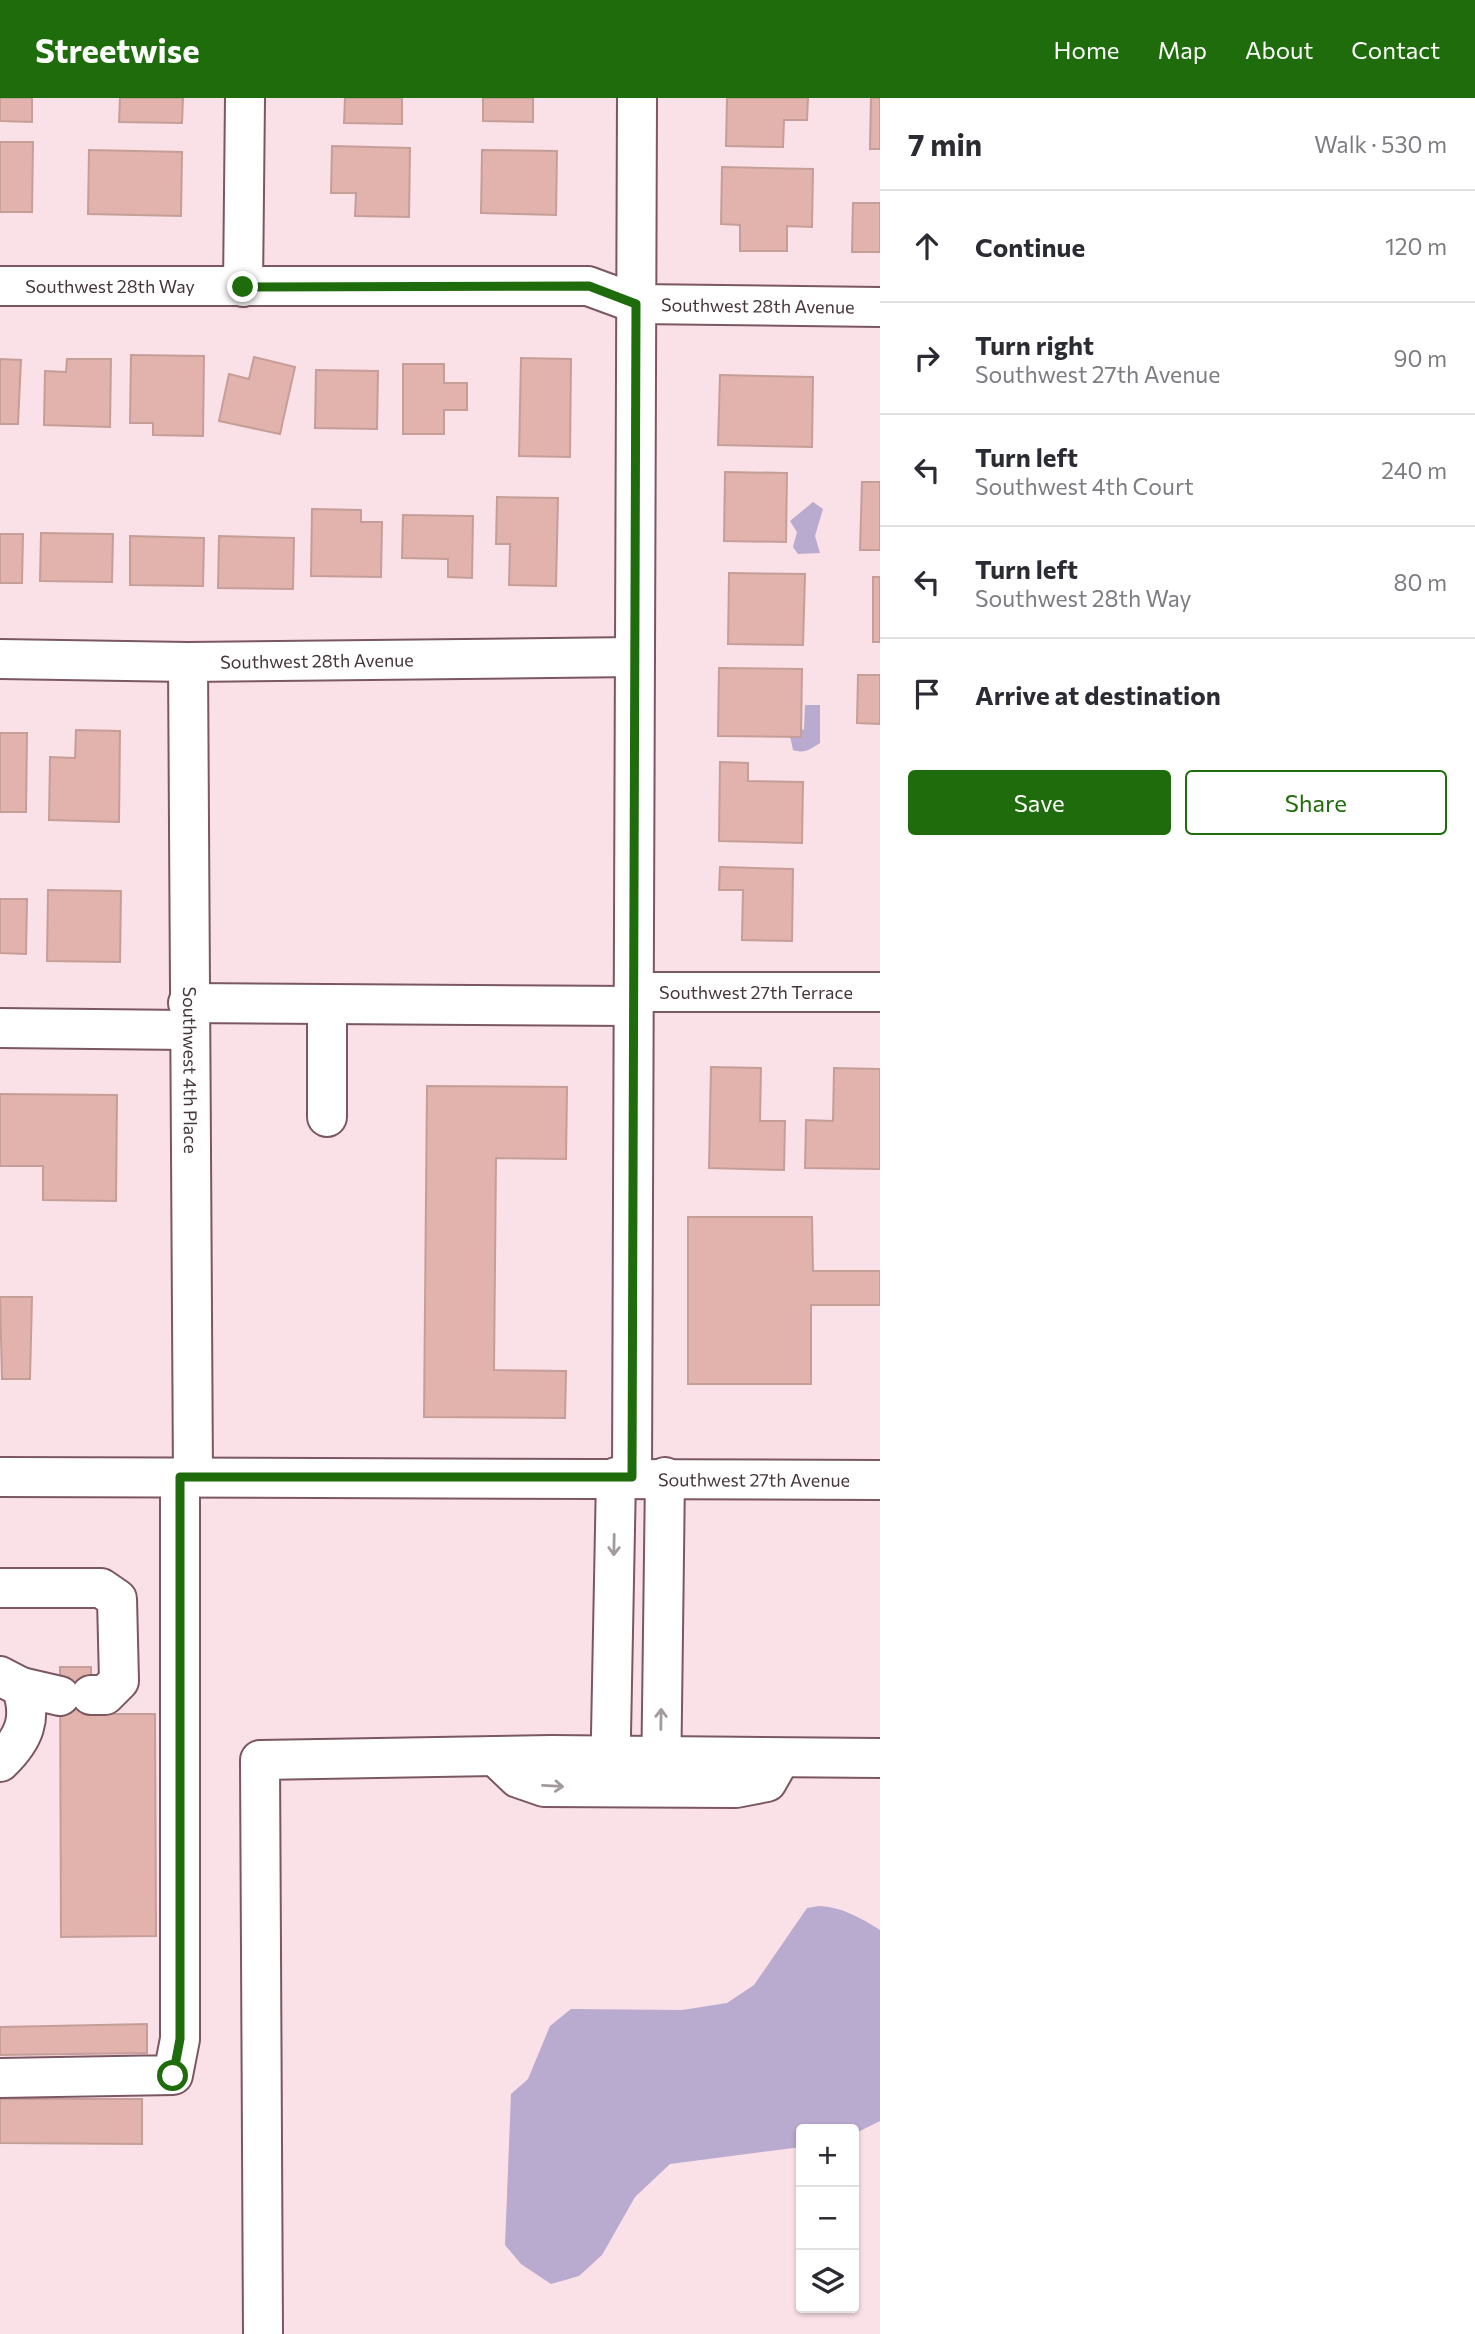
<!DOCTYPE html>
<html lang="en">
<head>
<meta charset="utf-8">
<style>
  :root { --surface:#fff; --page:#f2f2f3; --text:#2b2b33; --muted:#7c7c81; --line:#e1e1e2; --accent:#1f6c0c }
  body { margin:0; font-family:Commissioner,sans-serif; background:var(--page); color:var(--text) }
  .controls { position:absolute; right:21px; bottom:21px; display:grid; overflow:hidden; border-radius:7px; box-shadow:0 2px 5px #0004 }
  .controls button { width:63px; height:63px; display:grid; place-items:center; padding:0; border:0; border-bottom:2px solid var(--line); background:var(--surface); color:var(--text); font:35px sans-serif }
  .stop { position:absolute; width:21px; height:21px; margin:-16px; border:5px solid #1f6c0c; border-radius:50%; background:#fff }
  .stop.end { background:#1f6c0c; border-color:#fff; box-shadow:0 2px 7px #0008 }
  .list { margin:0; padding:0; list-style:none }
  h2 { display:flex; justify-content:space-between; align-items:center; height:91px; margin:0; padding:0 28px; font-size:30px }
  h2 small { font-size:23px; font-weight:400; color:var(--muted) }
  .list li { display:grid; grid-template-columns:46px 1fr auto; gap:21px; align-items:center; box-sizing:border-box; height:112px; padding:0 28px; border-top:2px solid var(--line) }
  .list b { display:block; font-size:26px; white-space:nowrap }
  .list p { margin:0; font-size:23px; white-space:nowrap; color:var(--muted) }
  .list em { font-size:23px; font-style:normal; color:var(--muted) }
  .actions { display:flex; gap:14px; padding:21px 28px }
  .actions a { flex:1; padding:16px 0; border:2px solid var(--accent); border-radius:7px; text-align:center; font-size:24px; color:var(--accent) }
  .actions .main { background:var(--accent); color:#fff }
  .icon { flex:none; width:38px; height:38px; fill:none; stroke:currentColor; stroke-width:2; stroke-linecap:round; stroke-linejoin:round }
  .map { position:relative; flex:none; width:880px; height:2236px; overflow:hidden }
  header { display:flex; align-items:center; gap:42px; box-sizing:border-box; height:98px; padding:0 35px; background:var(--accent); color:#fff }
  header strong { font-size:33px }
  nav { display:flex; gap:38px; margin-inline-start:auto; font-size:24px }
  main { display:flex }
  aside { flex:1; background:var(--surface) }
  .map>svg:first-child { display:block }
</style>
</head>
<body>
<header>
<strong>Streetwise</strong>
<nav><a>Home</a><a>Map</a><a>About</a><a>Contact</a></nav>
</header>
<main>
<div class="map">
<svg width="880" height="2236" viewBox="0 0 880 2236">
  <rect width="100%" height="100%" fill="#fae0e7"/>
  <!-- water -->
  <g fill="#b9aad0">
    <path d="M813 404 823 411 815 438 820 455 798 456 793 449 797 434 790 423Z"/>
    <path d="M805 607H820V645C810 651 805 656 793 652L790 638 804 631Z"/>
    <path d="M819 1808C842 1809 861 1820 880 1832V2023L854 2036V2031H801V2049L670 2066 635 2099 602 2157 579 2178 551 2186 521 2166 505 2147 511 1996 528 1981 550 1928 571 1911 682 1912 727 1905 754 1887 807 1810Z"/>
  </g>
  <!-- building -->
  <g fill="#e2b2ac" stroke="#c69e98" stroke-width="2">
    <path d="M0 0H32V24L0 23Z"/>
    <path d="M120 0H183L182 25 119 24Z"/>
    <path d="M345 0H402V26L344 25Z"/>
    <path d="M483 0H533V24L483 23Z"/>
    <path d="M727 0H808L807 22H784L783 49 726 48Z"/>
    <path d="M871 0H880V51H870Z"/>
    <path d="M0 44H33L32 114H0Z"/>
    <path d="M332 48 410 50 409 119 355 118 356 95H331Z"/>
    <path d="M89 52 182 54 181 118 88 116Z"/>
    <path d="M482 52 557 53 556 117 481 115Z"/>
    <path d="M722 69 813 71 812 129 787 128V153H740V127L721 126Z"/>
    <path d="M853 105H880V154H852Z"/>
    <path d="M131 257 204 258 203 338 153 337V325H130Z"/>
    <path d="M254 259 295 269 280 336 219 323 229 276 249 281Z"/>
    <path d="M521 260 571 261 570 359 519 358Z"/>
    <path d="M0 261 21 262 18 326H0Z"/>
    <path d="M67 261H111L110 329 44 327 45 273 66 274Z"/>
    <path d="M403 266H444V285H467V312H444V336H403Z"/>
    <path d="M316 272 378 273 377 331 315 330Z"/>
    <path d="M720 277 813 279 812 349 718 347Z"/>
    <path d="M725 374 787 375 786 444 724 443Z"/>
    <path d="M862 384H880V452H860Z"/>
    <path d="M497 399 558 400 556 488 509 487 510 446H496Z"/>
    <path d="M312 411 361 412V424H382L381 479 311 478Z"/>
    <path d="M403 417 473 418 472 480 448 479V461L402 460Z"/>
    <path d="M41 435 113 436 112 484 40 483Z"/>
    <path d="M0 436H23L22 485H0Z"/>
    <path d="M130 438 204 440 203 488 130 487Z"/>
    <path d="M219 438 294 440 293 491 218 490Z"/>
    <path d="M729 475 805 476 803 547 728 546Z"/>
    <rect x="873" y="479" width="7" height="65"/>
    <path d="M719 570 802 571 801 639 718 638Z"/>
    <path d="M858 577H880V626L857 625Z"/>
    <path d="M76 632 120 633 119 724 49 722 50 659 75 660Z"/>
    <path d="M0 635H27L26 714H0Z"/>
    <path d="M720 664 748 665V683L803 684 802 745 719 743Z"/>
    <path d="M720 769 793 771 792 843 742 842 743 792H719Z"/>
    <path d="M48 792 121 793 120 864 47 863Z"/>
    <path d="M0 801H27L26 856 0 855Z"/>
    <path d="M711 969 761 970 760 1023H785L784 1072 709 1070Z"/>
    <path d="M834 970 880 971V1071L805 1070 806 1022 833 1023Z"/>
    <path d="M427 988 567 989 566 1061 496 1060 494 1272 566 1273 565 1320 424 1319Z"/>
    <path d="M0 996 117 997 116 1103 43 1102V1068H0Z"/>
    <path d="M688 1119H812L813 1173H880V1207H811V1286H688Z"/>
    <path d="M0 1199H32L30 1281H2Z"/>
    <path d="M60 1569H91V1616H155L156 1838 61 1839Z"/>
    <path d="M147 1926V1955L0 1957V1929Z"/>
    <path d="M0 2001H142V2046L0 2045Z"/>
  </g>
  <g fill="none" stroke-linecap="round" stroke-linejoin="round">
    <defs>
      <g id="minor">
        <path id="s1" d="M0 188H588L637 206 880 209"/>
        <path d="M243 189 245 0"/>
        <path id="s2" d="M0 561 188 564 635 559"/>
        <path id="s3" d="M188 564 193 1379"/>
        <path id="s4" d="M634 894H880"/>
        <path d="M188 905 634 908"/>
        <path d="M327 906V1019"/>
        <path d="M0 930 188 932"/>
        <path id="s5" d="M0 1379 880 1382"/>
        <path d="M632 1379 637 0"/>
        <path d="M0 1490H101L117 1501 119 1583 105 1597H91"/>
        <path d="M0 1578 21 1589C33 1620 24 1641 0 1664"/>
        <path d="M21 1589 60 1598"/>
        <path d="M495 1658 518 1680 544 1689 736 1690 767 1684 780 1661"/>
        <path d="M610 1689 616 1379"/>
        <path d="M661 1689 665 1379"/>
        <path d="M0 1980 173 1977 180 1941V1379"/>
        <path d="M263 2236 260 1662 551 1657 880 1660"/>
      </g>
    </defs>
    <!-- minor casing -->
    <use href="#minor" stroke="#7a5761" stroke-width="42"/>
    <!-- minor -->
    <use href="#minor" stroke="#fff" stroke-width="38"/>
  </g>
  <!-- one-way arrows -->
  <defs><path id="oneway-shaft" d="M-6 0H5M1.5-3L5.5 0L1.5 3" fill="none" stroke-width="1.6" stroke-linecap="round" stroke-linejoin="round" transform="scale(1.75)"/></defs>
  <g stroke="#a29a9c">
    <use href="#oneway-shaft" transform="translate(614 1447) rotate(91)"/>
    <use href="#oneway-shaft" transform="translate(661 1621) rotate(-89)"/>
    <use href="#oneway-shaft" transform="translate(553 1688) rotate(3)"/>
  </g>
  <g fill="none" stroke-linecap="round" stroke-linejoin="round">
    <!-- route -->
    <path stroke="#1f6c0c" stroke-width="9" d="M173 1978 180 1941V1379H632L636 206 589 188 243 189"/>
  </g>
  <g text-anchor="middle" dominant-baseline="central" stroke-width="6" stroke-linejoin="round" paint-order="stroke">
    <!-- street labels -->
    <g font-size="18" fill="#46353a" stroke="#fff">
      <text stroke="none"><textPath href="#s1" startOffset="110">Southwest 28th Way</textPath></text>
      <text stroke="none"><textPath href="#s1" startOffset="761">Southwest 28th Avenue</textPath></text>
      <text stroke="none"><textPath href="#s2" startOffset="317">Southwest 28th Avenue</textPath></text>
      <text stroke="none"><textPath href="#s4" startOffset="122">Southwest 27th Terrace</textPath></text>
      <text stroke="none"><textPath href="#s3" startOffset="408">Southwest 4th Place</textPath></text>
      <text stroke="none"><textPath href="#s5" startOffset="754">Southwest 27th Avenue</textPath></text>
    </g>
  </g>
</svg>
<div class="controls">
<button>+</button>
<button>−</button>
<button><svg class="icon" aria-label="layers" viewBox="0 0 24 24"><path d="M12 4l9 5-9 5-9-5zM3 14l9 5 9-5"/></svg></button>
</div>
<div class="stop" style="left:173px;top:1978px"></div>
<div class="stop end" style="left:243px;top:189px"></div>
</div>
<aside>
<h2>7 min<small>Walk · 530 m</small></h2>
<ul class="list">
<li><svg class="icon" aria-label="ahead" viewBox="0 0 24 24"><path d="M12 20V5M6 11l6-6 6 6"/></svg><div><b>Continue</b></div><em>120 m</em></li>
<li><svg class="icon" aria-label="right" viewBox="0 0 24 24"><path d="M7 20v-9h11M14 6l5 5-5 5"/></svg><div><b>Turn right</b><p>Southwest 27th Avenue</p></div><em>90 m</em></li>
<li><svg class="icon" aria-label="left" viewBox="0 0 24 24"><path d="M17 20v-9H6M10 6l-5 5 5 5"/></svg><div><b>Turn left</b><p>Southwest 4th Court</p></div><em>240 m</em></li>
<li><svg class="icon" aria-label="left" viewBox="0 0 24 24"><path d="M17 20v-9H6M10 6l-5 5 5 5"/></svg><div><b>Turn left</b><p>Southwest 28th Way</p></div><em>80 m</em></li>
<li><svg class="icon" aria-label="arrive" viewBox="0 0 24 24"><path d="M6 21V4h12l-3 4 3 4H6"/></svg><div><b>Arrive at destination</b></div></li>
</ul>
<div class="actions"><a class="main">Save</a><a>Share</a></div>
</aside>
</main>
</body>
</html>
